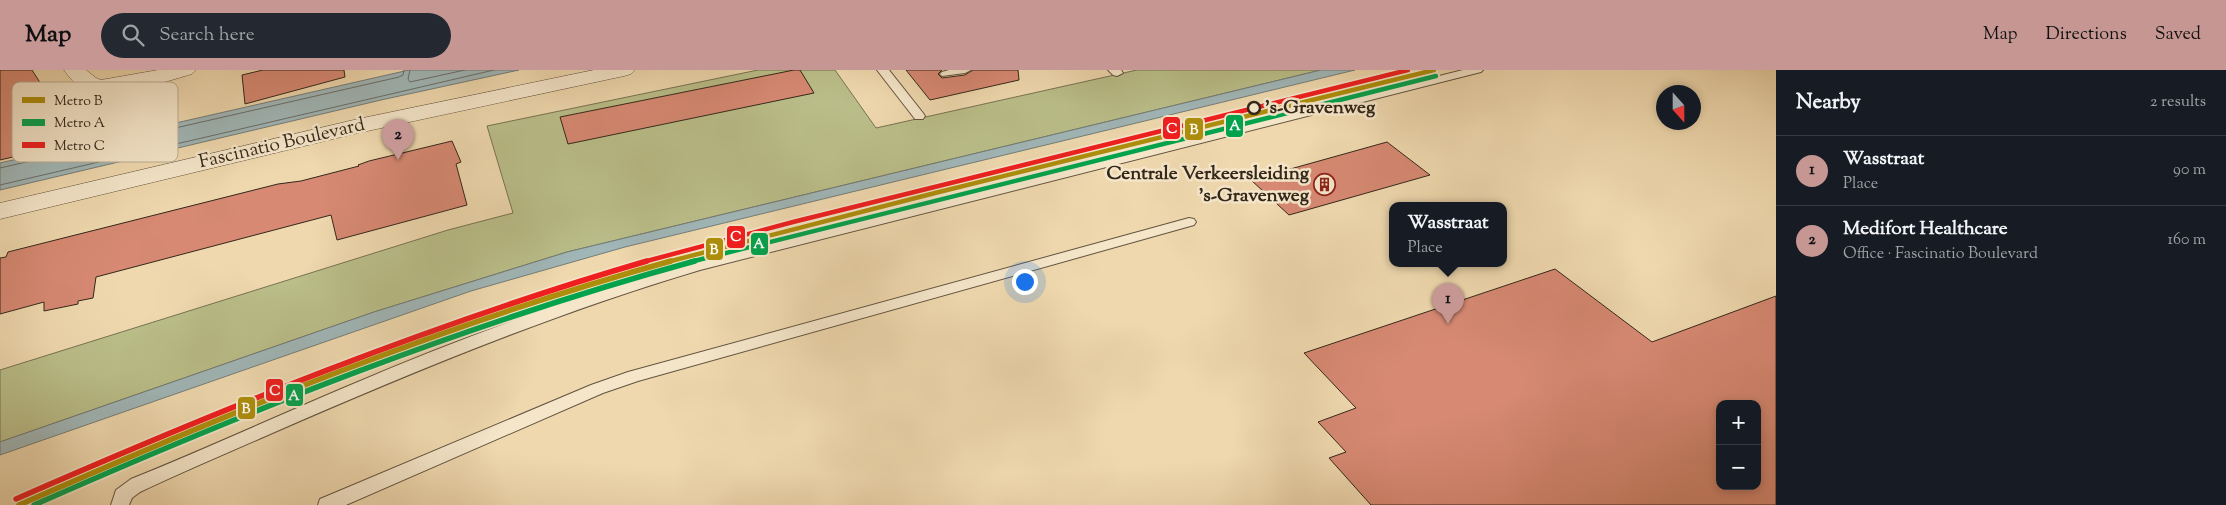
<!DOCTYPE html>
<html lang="en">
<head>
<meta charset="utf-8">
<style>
  :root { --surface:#171b24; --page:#242831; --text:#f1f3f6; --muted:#9ea1a6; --line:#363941; --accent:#c59692 }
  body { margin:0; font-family:"Sorts Mill Goudy",serif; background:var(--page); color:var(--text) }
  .controls { position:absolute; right:15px; bottom:15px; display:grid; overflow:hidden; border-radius:10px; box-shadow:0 2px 8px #0003 }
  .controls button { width:45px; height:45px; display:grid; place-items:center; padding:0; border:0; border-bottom:1px solid var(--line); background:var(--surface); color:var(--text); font:25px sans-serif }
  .compass { position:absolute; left:1656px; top:15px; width:45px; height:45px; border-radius:50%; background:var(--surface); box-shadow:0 2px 8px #0003; rotate:159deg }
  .you { position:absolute; left:1024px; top:211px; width:18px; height:18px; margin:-12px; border:4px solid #fff; border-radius:50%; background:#1a73e8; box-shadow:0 0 0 8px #1a73e833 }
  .badge { display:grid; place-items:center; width:32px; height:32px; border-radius:50%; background:var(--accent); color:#111; font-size:16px; font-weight:700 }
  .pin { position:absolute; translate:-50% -41px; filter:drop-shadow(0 1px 2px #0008) }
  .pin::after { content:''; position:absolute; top:26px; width:18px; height:15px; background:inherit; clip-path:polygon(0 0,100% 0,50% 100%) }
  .popup { position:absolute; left:1389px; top:132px; width:118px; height:65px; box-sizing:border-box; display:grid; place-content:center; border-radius:10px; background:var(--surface); filter:drop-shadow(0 1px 4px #0005); font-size:16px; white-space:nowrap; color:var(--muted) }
  .popup b { font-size:19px; color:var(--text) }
  .popup::after { content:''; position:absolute; left:50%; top:100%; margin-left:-10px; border:10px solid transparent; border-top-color:var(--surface) }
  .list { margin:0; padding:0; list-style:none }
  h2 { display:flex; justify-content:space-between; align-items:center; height:65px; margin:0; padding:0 20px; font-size:21px }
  h2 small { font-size:16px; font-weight:400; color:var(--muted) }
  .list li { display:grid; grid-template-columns:32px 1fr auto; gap:15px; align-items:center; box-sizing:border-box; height:70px; padding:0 20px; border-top:1px solid var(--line) }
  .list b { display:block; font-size:19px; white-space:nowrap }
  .list p { margin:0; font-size:16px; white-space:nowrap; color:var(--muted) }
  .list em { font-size:16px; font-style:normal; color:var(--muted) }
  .icon { flex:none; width:28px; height:28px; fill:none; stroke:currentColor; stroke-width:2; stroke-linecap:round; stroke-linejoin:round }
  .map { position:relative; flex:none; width:1776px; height:435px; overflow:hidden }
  header { display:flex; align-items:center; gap:30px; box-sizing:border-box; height:70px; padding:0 25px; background:var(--accent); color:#111 }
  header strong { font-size:24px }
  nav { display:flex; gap:28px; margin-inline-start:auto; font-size:18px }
  .search { width:350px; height:45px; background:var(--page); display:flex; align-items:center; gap:12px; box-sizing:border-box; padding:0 18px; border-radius:28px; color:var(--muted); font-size:19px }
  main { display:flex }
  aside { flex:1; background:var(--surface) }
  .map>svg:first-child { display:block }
</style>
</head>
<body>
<header>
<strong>Map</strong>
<div class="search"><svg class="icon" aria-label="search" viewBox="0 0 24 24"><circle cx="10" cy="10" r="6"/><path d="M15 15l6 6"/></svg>Search here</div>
<nav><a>Map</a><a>Directions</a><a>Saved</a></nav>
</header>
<main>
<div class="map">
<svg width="1776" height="435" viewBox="0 0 1776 435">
  <rect width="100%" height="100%" fill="#efd8ae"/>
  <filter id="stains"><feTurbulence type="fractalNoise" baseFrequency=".004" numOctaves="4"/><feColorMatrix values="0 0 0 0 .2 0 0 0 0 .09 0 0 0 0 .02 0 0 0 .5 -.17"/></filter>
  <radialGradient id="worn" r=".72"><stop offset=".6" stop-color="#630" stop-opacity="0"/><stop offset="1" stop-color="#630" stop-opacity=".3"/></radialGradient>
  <!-- green -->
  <g fill="#babe89" stroke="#767252">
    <path d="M758 0H835L876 58 1137 0H1321L567 182 374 242 0 372V300L448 160 513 143 487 56Z"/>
    <path d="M140 26H144L143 52 140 55 83 66 80 64 86 42 112 31Z"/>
  </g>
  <!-- water -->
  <g fill="#a0b6b7" stroke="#747d78">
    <path d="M409 0H519L381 30 0 120V93Z"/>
    <path d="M1321 0H1355L625 177 471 221 0 385V372L374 242 567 182Z"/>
  </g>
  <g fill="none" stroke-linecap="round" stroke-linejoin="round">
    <!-- shore -->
    <g stroke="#6a6e68" stroke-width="1">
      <path d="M410 0 408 9 410 12 465 0"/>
      <path d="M0 98 399 7 403 5 404 0"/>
      <path d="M0 115 494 0"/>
    </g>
  </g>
  <!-- building -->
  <g fill="#d78973" stroke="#33271a" fill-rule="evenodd">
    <path d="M0 0H32L78 72 0 90Z"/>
    <path d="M263 0H344L345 7 245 34 242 5Z"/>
    <path d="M794 0H800L814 23 568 74 560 47Z"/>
    <path d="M906 0H942L938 4 942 8 965 5 973 0H1018L1019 10 930 30Z"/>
    <path d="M452 71 461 92 456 94 467 135 337 170 331 145 96 207 93 228 78 231V234L44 241V232L0 244V188L6 187 8 182 278 114 301 111 359 96 358 95 369 91Z"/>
    <path d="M1387 72 1430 105 1289 145 1251 110Z"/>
    <path d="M1555 199 1652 272 1776 226V435H1371L1329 388 1346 382 1318 352 1356 338 1304 283ZM1720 334H1757V416H1720Z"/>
  </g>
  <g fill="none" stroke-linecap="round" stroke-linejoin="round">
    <defs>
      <g id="service">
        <path d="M877 0H889L923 43 925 46 923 49H915Z"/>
        <path d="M949 0H971L965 3 942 6 940 4 942 2Z"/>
        <path d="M1108 0H1121L1123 3 1117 6 1113 5Z"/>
        <path d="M1463 0H1483L1481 2 700 200C552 244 410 303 268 365 225 384 182 402 140 422L132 428 129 435H111L116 420 131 409C206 379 279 345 353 314 466 266 580 224 698 191Z"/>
        <path d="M1189 148 1194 149 1196 152 1194 155 638 311 603 323 346 435H318L320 429 591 315 628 302Z"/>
      </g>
      <path id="minor" d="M64 0H86L96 8 101 10 158 0H196L192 4C164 12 112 30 84 19 76 16 69 7 64 0Z"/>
      <path id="tertiary" d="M594 0H635L631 4 624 6 358 63 0 149V133L358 49Z"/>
    </defs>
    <!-- service casing -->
    <use href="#service" stroke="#62533f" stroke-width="2"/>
    <!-- minor casing -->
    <use href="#minor" stroke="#62533f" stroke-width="1"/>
    <!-- tertiary casing -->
    <use href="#tertiary" stroke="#62533f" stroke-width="1"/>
    <!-- service -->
    <use href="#service" fill="#f5e6ca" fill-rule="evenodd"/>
    <!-- minor -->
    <use href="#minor" fill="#f5e6ca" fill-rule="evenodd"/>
    <!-- tertiary -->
    <use href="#tertiary" fill="#f5e6ca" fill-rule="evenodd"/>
    <defs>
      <path id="metro-1-far1" d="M667 192 935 123 1434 0"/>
      <path id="metro-1" d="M19 435C232 341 447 253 671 191"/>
      <path id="metro-2-far1" d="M690 192 1436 6"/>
      <path id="metro-2" d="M34 435C249 340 468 253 695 191"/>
      <path id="metro-3-far1" d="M643 192 793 152 1408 0"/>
      <path id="metro-3" d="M16 429C222 339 431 254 647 191"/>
    </defs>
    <!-- metro-1-far1 casing -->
    <use href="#metro-1-far1" stroke="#f5e6ca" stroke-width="8"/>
    <!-- metro-1 casing -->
    <use href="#metro-1" stroke="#f5e6ca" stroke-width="9"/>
    <!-- metro-2-far1 casing -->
    <use href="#metro-2-far1" stroke="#f5e6ca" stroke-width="8"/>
    <!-- metro-2 casing -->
    <use href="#metro-2" stroke="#f5e6ca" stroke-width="9"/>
    <!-- metro-3-far1 casing -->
    <use href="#metro-3-far1" stroke="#f5e6ca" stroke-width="8"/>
    <!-- metro-3 casing -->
    <use href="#metro-3" stroke="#f5e6ca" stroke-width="9"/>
    <!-- metro-1-far1 -->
    <use href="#metro-1-far1" stroke="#ad8e0b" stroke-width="4.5"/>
    <!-- metro-1 -->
    <use href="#metro-1" stroke="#ad8e0b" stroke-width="5.5"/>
    <!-- metro-2-far1 -->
    <use href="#metro-2-far1" stroke="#03a34d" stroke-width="4.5"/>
    <!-- metro-2 -->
    <use href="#metro-2" stroke="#03a34d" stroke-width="5.5"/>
    <!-- metro-3-far1 -->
    <use href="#metro-3-far1" stroke="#ef1f1f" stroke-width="4.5"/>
    <!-- metro-3 -->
    <use href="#metro-3" stroke="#ef1f1f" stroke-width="5.5"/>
  </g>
  <!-- icons -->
  <defs>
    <symbol id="building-ring" viewBox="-11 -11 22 22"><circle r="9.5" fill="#f5e6ca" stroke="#8f2418" stroke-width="1.5"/><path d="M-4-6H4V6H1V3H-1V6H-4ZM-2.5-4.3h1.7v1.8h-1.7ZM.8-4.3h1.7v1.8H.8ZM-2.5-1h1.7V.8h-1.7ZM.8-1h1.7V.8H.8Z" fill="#8f2418"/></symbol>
  </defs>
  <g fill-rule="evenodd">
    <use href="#building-ring" x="1312" y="102" width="25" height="25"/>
  </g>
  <!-- markers -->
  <circle fill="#f5e6ca" stroke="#33271a" stroke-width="2.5" cx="1254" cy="38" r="6"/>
  <g text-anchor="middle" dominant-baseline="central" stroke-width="5" stroke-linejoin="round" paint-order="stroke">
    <!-- stop labels -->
    <g font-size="19" font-weight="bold" fill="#33271a" stroke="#f5e6ca" text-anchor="start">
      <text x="1265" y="38">'s-Gravenweg</text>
    </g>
    <!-- street labels -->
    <g font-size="19" fill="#33271a" stroke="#f5e6ca">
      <text transform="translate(282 74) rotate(-13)">Fascinatio Boulevard</text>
    </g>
    <!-- poi labels -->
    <g font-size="19" font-weight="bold" fill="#33271a" stroke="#f5e6ca" text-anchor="end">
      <text x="1309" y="104">Centrale Verkeersleiding<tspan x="1309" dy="22">'s-Gravenweg</tspan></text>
    </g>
  </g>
  <!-- legend -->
  <rect x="12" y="12" width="166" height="80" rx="8" fill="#f5e6ca" stroke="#bbad95" stroke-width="1"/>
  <rect x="22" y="27" width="23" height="6" fill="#ad8e0b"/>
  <rect x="22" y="49" width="23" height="7" fill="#03a34d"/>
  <rect x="22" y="72" width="23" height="6" fill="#ef1f1f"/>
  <g font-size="14" fill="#33271a">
    <text x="54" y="35">Metro B</text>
    <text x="54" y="57">Metro A</text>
    <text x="54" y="80">Metro C</text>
  </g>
  <g stroke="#f5e6ca" stroke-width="2">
    <rect x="1225" y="44" width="19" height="24" rx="5" fill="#03a34d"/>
    <rect x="1162" y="46" width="19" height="24" rx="5" fill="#ef1f1f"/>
    <rect x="1184" y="47" width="20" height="24" rx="5" fill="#ad8e0b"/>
    <rect x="726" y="155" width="20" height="24" rx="5" fill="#ef1f1f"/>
    <rect x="750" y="162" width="19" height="24" rx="5" fill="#03a34d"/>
    <rect x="705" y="167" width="19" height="24" rx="5" fill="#ad8e0b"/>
    <rect x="265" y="308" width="19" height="24" rx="5" fill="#ef1f1f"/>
    <rect x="285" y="313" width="19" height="24" rx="5" fill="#03a34d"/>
    <rect x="237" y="326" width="19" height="24" rx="5" fill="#ad8e0b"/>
  </g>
  <g font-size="14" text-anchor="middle" font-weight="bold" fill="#fff">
    <text x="1235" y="60">A</text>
    <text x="1172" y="63">C</text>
    <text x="1194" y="64">B</text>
    <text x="736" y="171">C</text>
    <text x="759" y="178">A</text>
    <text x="714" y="184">B</text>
    <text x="275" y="325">C</text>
    <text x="294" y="330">A</text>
    <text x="246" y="343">B</text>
  </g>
  <rect width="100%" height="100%" filter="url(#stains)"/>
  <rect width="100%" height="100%" fill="url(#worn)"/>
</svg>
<div class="controls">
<button>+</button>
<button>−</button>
</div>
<svg class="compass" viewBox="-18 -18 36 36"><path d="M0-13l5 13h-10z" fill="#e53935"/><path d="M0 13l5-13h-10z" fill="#9ea1a6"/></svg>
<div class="you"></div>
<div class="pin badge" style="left:1448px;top:254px">1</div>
<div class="popup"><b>Wasstraat</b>Place</div>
<div class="pin badge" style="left:398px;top:90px">2</div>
</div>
<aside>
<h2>Nearby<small>2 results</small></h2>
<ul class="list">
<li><span class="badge">1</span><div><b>Wasstraat</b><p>Place</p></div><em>90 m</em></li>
<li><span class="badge">2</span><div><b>Medifort Healthcare</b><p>Office · Fascinatio Boulevard</p></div><em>160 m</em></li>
</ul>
</aside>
</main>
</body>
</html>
